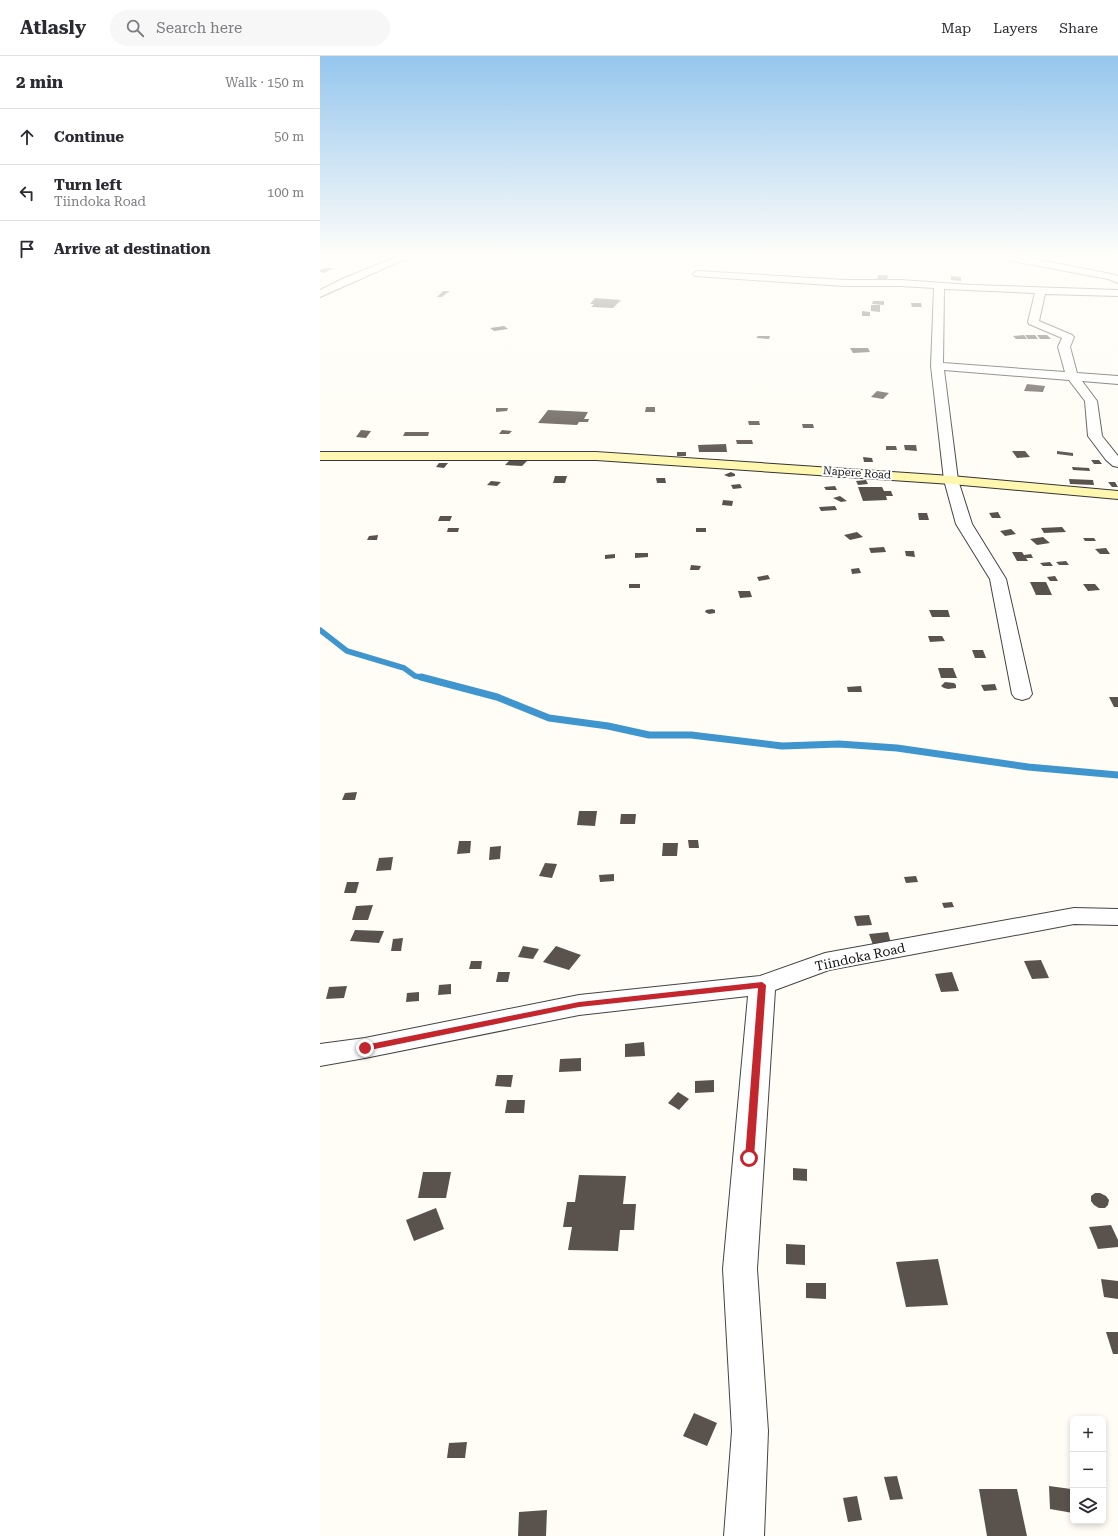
<!DOCTYPE html>
<html lang="en">
<head>
<meta charset="utf-8">
<style>
  :root { --surface:#fff; --page:#f7f7f7; --text:#2b2b33; --muted:#7c7c81; --line:#e1e1e2 }
  body { margin:0; font-family:"Roboto Serif",serif; background:var(--page); color:var(--text) }
  .controls { position:absolute; right:12px; bottom:12px; display:grid; overflow:hidden; border-radius:6px; box-shadow:0 2px 6px #0003 }
  .controls button { width:36px; height:36px; display:grid; place-items:center; padding:0; border:0; border-bottom:1px solid var(--line); background:var(--surface); color:var(--text); font:20px sans-serif }
  .stop { position:absolute; width:12px; height:12px; margin:-9px; border:3px solid #c4262e; border-radius:50%; background:#fff }
  .stop.end { background:#c4262e; border-color:#fff; box-shadow:0 1px 4px #0008 }
  .list { margin:0; padding:0; list-style:none }
  h2 { display:flex; justify-content:space-between; align-items:center; height:52px; margin:0; padding:0 16px; font-size:17px }
  h2 small { font-size:13px; font-weight:400; color:var(--muted) }
  .list li { display:grid; grid-template-columns:26px 1fr auto; gap:12px; align-items:center; box-sizing:border-box; height:56px; padding:0 16px; border-top:1px solid var(--line) }
  .list b { display:block; font-size:15px; white-space:nowrap }
  .list p { margin:0; font-size:13px; white-space:nowrap; color:var(--muted) }
  .list em { font-size:13px; font-style:normal; color:var(--muted) }
  .icon { flex:none; width:22px; height:22px; fill:none; stroke:currentColor; stroke-width:2; stroke-linecap:round; stroke-linejoin:round }
  .map { position:relative; flex:none; width:798px; height:1480px; overflow:hidden }
  header { display:flex; align-items:center; gap:24px; box-sizing:border-box; height:56px; padding:0 20px; background:var(--surface); border-bottom:1px solid var(--line) }
  header strong { font-size:19px }
  nav { display:flex; gap:22px; margin-inline-start:auto; font-size:14px }
  .search { width:280px; height:36px; background:var(--page); display:flex; align-items:center; gap:10px; box-sizing:border-box; padding:0 14px; border-radius:22px; color:var(--muted); font-size:15px }
  main { display:flex }
  aside { flex:1; background:var(--surface) }
  .map>svg:first-child { display:block }
</style>
</head>
<body>
<header>
<strong>Atlasly</strong>
<div class="search"><svg class="icon" aria-label="search" viewBox="0 0 24 24"><circle cx="10" cy="10" r="6"/><path d="M15 15l6 6"/></svg>Search here</div>
<nav><a>Map</a><a>Layers</a><a>Share</a></nav>
</header>
<main>
<aside>
<h2>2 min<small>Walk · 150 m</small></h2>
<ul class="list">
<li><svg class="icon" aria-label="ahead" viewBox="0 0 24 24"><path d="M12 20V5M6 11l6-6 6 6"/></svg><div><b>Continue</b></div><em>50 m</em></li>
<li><svg class="icon" aria-label="left" viewBox="0 0 24 24"><path d="M17 20v-9H6M10 6l-5 5 5 5"/></svg><div><b>Turn left</b><p>Tiindoka Road</p></div><em>100 m</em></li>
<li><svg class="icon" aria-label="arrive" viewBox="0 0 24 24"><path d="M6 21V4h12l-3 4 3 4H6"/></svg><div><b>Arrive at destination</b></div></li>
</ul>
</aside>
<div class="map">
<svg width="798" height="1480" viewBox="0 0 798 1480">
  <rect width="100%" height="100%" fill="#fffdf5"/>
  <g fill="none" stroke-linecap="round" stroke-linejoin="round">
    <!-- stream-far1 -->
    <path stroke="#3f96cf" stroke-width="5.5" d="M0 574 27 595 84 612 95 620 106 622"/>
    <!-- stream -->
    <path stroke="#3f96cf" stroke-width="7" d="M101 621 177 641 229 662 288 670 329 679H371L462 690 519 688 577 692 708 711 798 719"/>
  </g>
  <!-- building -->
  <g fill="#5a524d">
    <path d="M6 212H14L4 217 0 216V214Z"/>
    <path d="M558 219H568L567 224H557Z"/>
    <path d="M631 220 641 221V225L631 224Z"/>
    <path d="M123 235H130L122 241H117Z"/>
    <path d="M275 242 301 244 293 252 271 251 274 248H270Z"/>
    <path d="M553 245H564V249L552 248Z"/>
    <path d="M591 247H601L602 251H592Z"/>
    <path d="M551 249H560V256L551 255Z"/>
    <path d="M542 255 550 256V260H542Z"/>
    <path d="M184 270 188 273 174 275 170 272Z"/>
    <path d="M704 279 707 283H696L693 280Z"/>
    <path d="M705 279H715L718 283H708Z"/>
    <path d="M717 279H727L731 283H720Z"/>
    <path d="M438 280H450L449 283 436 282Z"/>
    <path d="M530 292H548L550 296 533 297Z"/>
    <path d="M707 328 725 330 723 336 704 335Z"/>
    <path d="M557 335 569 337 563 343 551 341Z"/>
    <path d="M326 351H335V356H325Z"/>
    <path d="M176 352H188L187 355 176 356Z"/>
    <path d="M228 354 268 356 264 363H269L268 366H259L257 369 218 367Z"/>
    <path d="M428 365H439L440 369H429Z"/>
    <path d="M482 368H493L494 372H483Z"/>
    <path d="M41 374 51 375 46 382 36 381Z"/>
    <path d="M182 374 192 375 189 378H179Z"/>
    <path d="M85 376H109L108 380H83Z"/>
    <path d="M416 384H432L433 388H417Z"/>
    <path d="M406 388 407 396H379L378 389Z"/>
    <path d="M584 389H596L597 395 585 394Z"/>
    <path d="M566 390H576L577 394H566Z"/>
    <path d="M692 395H705L710 401 697 402Z"/>
    <path d="M737 395 753 397V400L737 398Z"/>
    <rect x="357" y="396" width="9" height="4"/>
    <path d="M543 401 552 402 553 406H544Z"/>
    <path d="M190 404 207 405 202 410 185 409Z"/>
    <path d="M771 404H779L782 408H774Z"/>
    <path d="M119 407H128L124 412 116 411Z"/>
    <path d="M752 411 769 412 770 415 753 414Z"/>
    <path d="M411 416 415 418V420L409 421 404 419Z"/>
    <path d="M235 420H247L245 427H233Z"/>
    <path d="M336 422H345L346 427H337Z"/>
    <path d="M749 423 773 424 774 429 750 428Z"/>
    <path d="M546 424 548 428 538 429 536 425Z"/>
    <path d="M171 425 181 426 177 430 167 429Z"/>
    <path d="M788 426H795L798 431H792Z"/>
    <path d="M420 428 422 432 413 433 411 429Z"/>
    <path d="M515 430 517 434H506L504 431Z"/>
    <path d="M538 431H562L564 435H571L573 440H566L567 444 543 445Z"/>
    <path d="M520 440 527 445 521 446 513 442Z"/>
    <path d="M403 444 413 445 412 450 402 449Z"/>
    <path d="M515 450 517 454 501 455 499 451Z"/>
    <path d="M678 456 681 462H672L669 457Z"/>
    <path d="M598 457H607L609 464H599Z"/>
    <path d="M120 460H132L130 465H118Z"/>
    <path d="M742 471 746 476 724 477 721 472Z"/>
    <path d="M128 472H139L138 476H127Z"/>
    <rect x="376" y="472" width="10" height="4"/>
    <path d="M691 473 696 478 685 480 680 475Z"/>
    <path d="M537 476 543 481 530 484 524 479Z"/>
    <path d="M58 479 57 484H47L49 480Z"/>
    <path d="M723 481 730 487 717 489 710 483Z"/>
    <path d="M763 482H774L776 485H765Z"/>
    <path d="M564 491 566 496 551 497 549 492Z"/>
    <path d="M786 492 790 498H780L775 493Z"/>
    <path d="M585 495H594L595 501 586 500Z"/>
    <path d="M692 496H702L704 499 711 498 713 502H706L708 505H697Z"/>
    <path d="M315 497H328V501L315 502Z"/>
    <path d="M295 498V502L285 503V499Z"/>
    <path d="M746 505 749 509H739L736 506Z"/>
    <path d="M730 506 733 510H723L720 507Z"/>
    <path d="M371 509 381 510 379 514H370Z"/>
    <path d="M539 512 541 517 532 518 531 513Z"/>
    <path d="M448 519 450 523 439 525 437 521Z"/>
    <path d="M735 520 738 525H730L727 521Z"/>
    <path d="M710 526H726L732 539H716Z"/>
    <rect x="309" y="528" width="11" height="4"/>
    <path d="M763 528H775L780 534 768 535Z"/>
    <path d="M418 535H430L432 541 420 542Z"/>
    <path d="M392 553 395 554V557L389 558 385 556 386 554Z"/>
    <path d="M609 554H628L630 561H612Z"/>
    <path d="M608 580H622L625 585 610 586Z"/>
    <path d="M652 594H663L666 602H655Z"/>
    <path d="M618 612H633L637 622H621Z"/>
    <path d="M625 626 634 627 636 629V632L628 633 624 632 621 630Z"/>
    <path d="M675 628 677 634 664 635 661 629Z"/>
    <path d="M541 630 542 636H528L527 631Z"/>
    <path d="M789 641H798V651H794Z"/>
    <path d="M37 736 35 744H22L25 737Z"/>
    <path d="M259 755H277L275 770 257 769Z"/>
    <path d="M301 758H316L315 768H300Z"/>
    <path d="M368 784H378L379 792H369Z"/>
    <path d="M139 785H151L150 797 137 798Z"/>
    <path d="M343 787H358L357 800H342Z"/>
    <path d="M181 790 180 803 169 804 170 791Z"/>
    <path d="M73 801 71 814 56 815 59 802Z"/>
    <path d="M225 807 237 808 232 822 219 820Z"/>
    <path d="M294 818V825L280 826 279 819Z"/>
    <path d="M596 820 598 826 586 827 584 821Z"/>
    <path d="M27 826H39L36 837H24Z"/>
    <path d="M632 846 634 851 624 852 622 847Z"/>
    <path d="M53 849 48 864H32L36 850Z"/>
    <path d="M549 859 552 869 537 870 534 860Z"/>
    <path d="M35 874 64 875 59 887 30 885Z"/>
    <path d="M568 876 571 887 553 889 549 878Z"/>
    <path d="M83 882 81 895H71L73 883Z"/>
    <path d="M203 890 219 893 213 903 198 901Z"/>
    <path d="M236 890 261 899 249 914 223 906Z"/>
    <path d="M721 904 729 922 712 923 704 905Z"/>
    <path d="M151 905H162L161 913H149Z"/>
    <path d="M178 916H190L188 926H176Z"/>
    <path d="M632 916 639 935 621 936 615 918Z"/>
    <path d="M131 928V938L118 939 119 929Z"/>
    <path d="M27 930 24 942 6 943 9 931Z"/>
    <path d="M99 936V945L86 946 87 937Z"/>
    <path d="M324 986 325 1000 305 1001V988Z"/>
    <path d="M261 1002V1015L239 1016 240 1003Z"/>
    <path d="M177 1019H193L191 1031 175 1030Z"/>
    <path d="M394 1024V1036L375 1037V1025Z"/>
    <path d="M358 1036 369 1043 359 1054 348 1047Z"/>
    <path d="M187 1044H205L204 1057H185Z"/>
    <path d="M473 1112 487 1113V1125L473 1124Z"/>
    <path d="M103 1116H131L126 1142H98Z"/>
    <path d="M259 1119 306 1120 303 1148H316L314 1174H300L298 1195 248 1194 252 1171H243L247 1146H255Z"/>
    <path d="M775 1137H780L786 1140 789 1144 788 1149 785 1152H779L774 1149 771 1145V1140Z"/>
    <path d="M116 1152 124 1173 94 1185 86 1164Z"/>
    <path d="M791 1169 798 1184V1191L778 1193 769 1171Z"/>
    <path d="M466 1188 485 1189V1209L466 1208Z"/>
    <path d="M618 1203 628 1249 586 1251 576 1206Z"/>
    <path d="M781 1223 798 1225V1243L784 1241Z"/>
    <path d="M486 1227H506V1243L486 1242Z"/>
    <path d="M786 1276H798V1298H793Z"/>
    <path d="M374 1357 397 1367 387 1390 363 1380Z"/>
    <path d="M147 1386 145 1402H127L129 1387Z"/>
    <path d="M577 1420 583 1443 570 1444 564 1421Z"/>
    <path d="M729 1430 751 1433 753 1457 730 1453Z"/>
    <path d="M659 1433H697L707 1480H667Z"/>
    <path d="M537 1440 542 1464 528 1466 523 1442Z"/>
    <path d="M227 1454 226 1480H198L199 1456Z"/>
  </g>
  <g fill="none" stroke-linecap="round" stroke-linejoin="round">
    <defs>
      <g id="street">
        <path d="M76 201H90L0 241V234L22 223Z"/>
        <path d="M682 201H703L791 218 798 220V227L788 223 687 204Z"/>
        <path d="M378 215 524 224H581L652 229 798 234V240L725 238 719 265 752 279 754 281 750 291 757 317 798 320V328L762 325 777 345 782 380 798 400V411L793 410 786 404 768 380 765 345 749 324 624 314 638 424 652 468 686 523 712 638 709 642 702 644 695 642 692 638 670 523 636 468 624 424 611 310 614 232 581 230H524L375 220 373 218 375 216ZM624 233 715 237 708 266 709 268 742 282 738 291 745 316 623 307Z"/>
        <path d="M754 852 798 853V869L754 868 509 914 455 934 437 1213 448 1375 444 1480H404L412 1375 403 1213 428 940 259 959 45 1002 0 1010V988L45 982 259 939 440 920 505 897Z"/>
      </g>
      <path id="secondary" d="M0 396H276L631 420 798 435V443L631 428 276 404H0Z"/>
    </defs>
    <!-- street casing -->
    <use href="#street" stroke="#444" stroke-width="2"/>
    <!-- secondary casing -->
    <use href="#secondary" stroke="#333" stroke-width="2"/>
    <!-- street -->
    <use href="#street" fill="#fff" fill-rule="evenodd"/>
    <!-- secondary -->
    <use href="#secondary" fill="#fff6b0" fill-rule="evenodd"/>
  </g>
  <!-- sky -->
  <linearGradient id="sky" x2="0" y2="1"><stop stop-color="#95c6ee"/><stop offset="0.49" stop-color="#fffefa"/><stop offset="1" stop-color="#fffefa" stop-opacity="0"/></linearGradient>
  <rect width="798" height="408" fill="url(#sky)"/>
  <!-- route -->
  <path fill="#c4262e" d="M442 926 446 929 434 1102 429 1106 425 1102 438 932 259 951 45 995 40 992 45 989 259 946Z"/>
  <g text-anchor="middle" dominant-baseline="central" stroke-width="4" stroke-linejoin="round" paint-order="stroke">
    <!-- far-street labels -->
    <g font-size="11" fill="#111" stroke="#fff">
      <text transform="translate(537 417) rotate(4)">Napere Road</text>
    </g>
    <!-- street labels -->
    <g font-size="13" fill="#111" stroke="#fff">
      <text transform="translate(540 901) rotate(-12)">Tiindoka Road</text>
    </g>
  </g>
</svg>
<div class="controls">
<button>+</button>
<button>−</button>
<button><svg class="icon" aria-label="layers" viewBox="0 0 24 24"><path d="M12 4l9 5-9 5-9-5zM3 14l9 5 9-5"/></svg></button>
</div>
<div class="stop" style="left:429px;top:1102px"></div>
<div class="stop end" style="left:45px;top:992px"></div>
</div>
</main>
</body>
</html>
